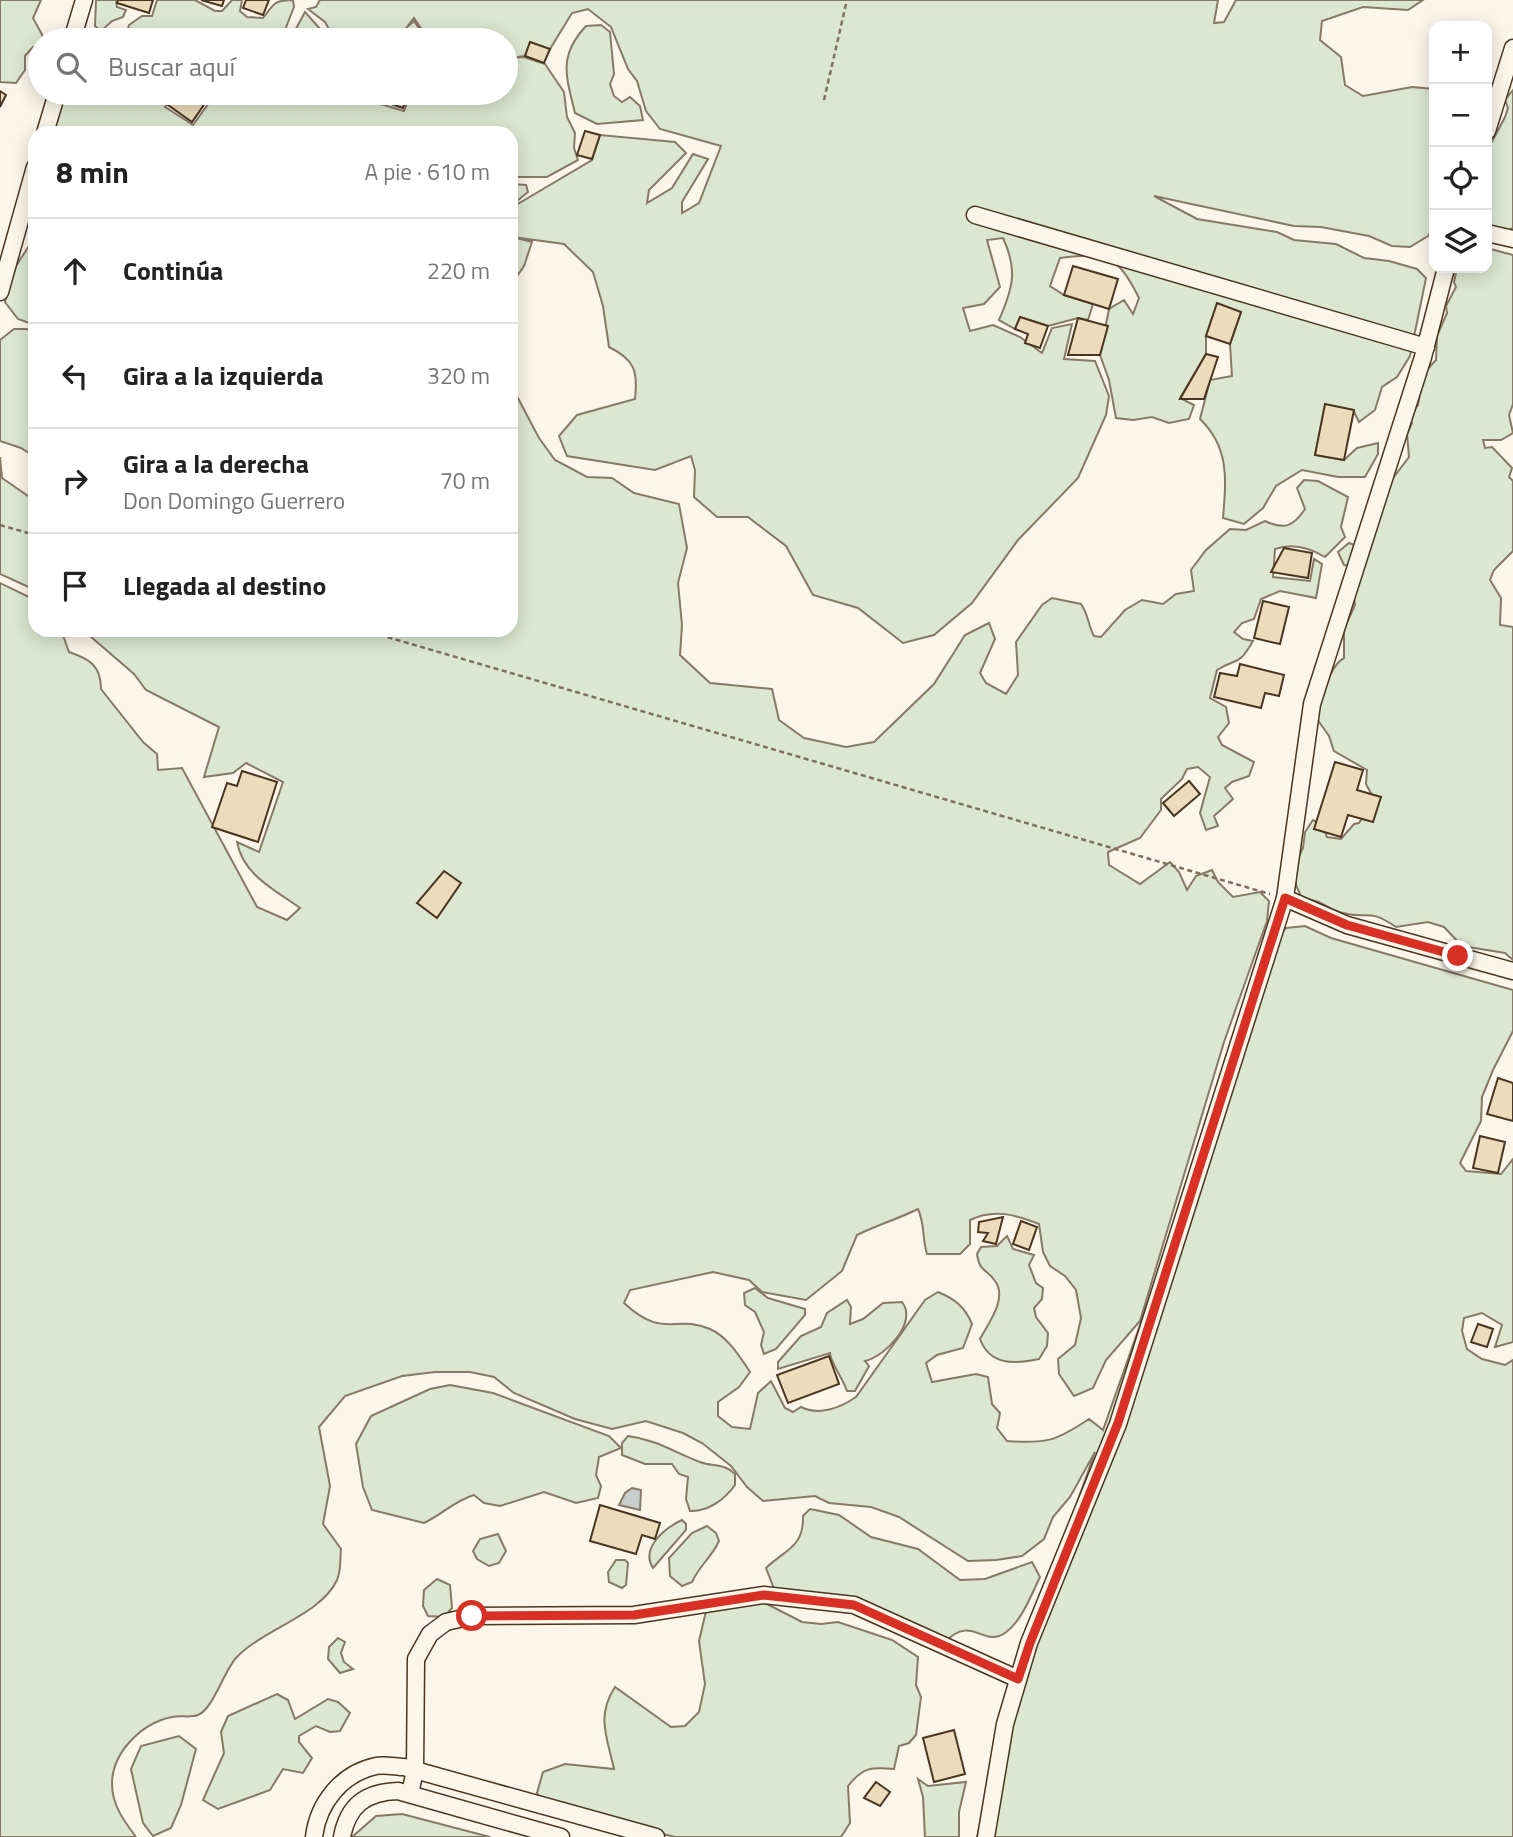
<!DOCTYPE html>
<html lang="es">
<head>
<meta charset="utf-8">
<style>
  :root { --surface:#fff; --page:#f2f2f2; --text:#222; --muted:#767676; --line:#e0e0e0 }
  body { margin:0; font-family:"Titillium Web",sans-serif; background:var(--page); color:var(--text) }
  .controls { position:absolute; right:21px; top:21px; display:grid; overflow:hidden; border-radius:14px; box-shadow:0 4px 18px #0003 }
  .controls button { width:63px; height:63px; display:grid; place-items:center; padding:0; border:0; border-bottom:2px solid var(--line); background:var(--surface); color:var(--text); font:35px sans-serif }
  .stop { position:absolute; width:21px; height:21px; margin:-16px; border:5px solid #d93025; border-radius:50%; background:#fff }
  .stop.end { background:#d93025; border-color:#fff; box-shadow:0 2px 7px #0008 }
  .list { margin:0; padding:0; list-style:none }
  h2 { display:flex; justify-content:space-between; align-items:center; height:91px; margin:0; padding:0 28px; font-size:30px }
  h2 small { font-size:23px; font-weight:400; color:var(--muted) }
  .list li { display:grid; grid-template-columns:46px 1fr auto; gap:21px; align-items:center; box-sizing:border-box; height:105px; padding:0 28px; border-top:2px solid var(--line) }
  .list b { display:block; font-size:26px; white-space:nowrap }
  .list p { margin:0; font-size:23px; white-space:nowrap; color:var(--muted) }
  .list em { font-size:23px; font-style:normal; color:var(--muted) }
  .icon { flex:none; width:38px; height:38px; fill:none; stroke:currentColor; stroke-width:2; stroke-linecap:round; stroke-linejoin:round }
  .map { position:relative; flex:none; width:1513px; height:1837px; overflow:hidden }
  .search { position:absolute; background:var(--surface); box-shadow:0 4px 18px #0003; left:28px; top:28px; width:490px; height:77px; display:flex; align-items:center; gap:18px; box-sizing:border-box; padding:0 24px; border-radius:38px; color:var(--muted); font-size:26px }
  .panel { position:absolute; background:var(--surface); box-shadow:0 4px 18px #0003; left:28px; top:126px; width:490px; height:511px; border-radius:21px }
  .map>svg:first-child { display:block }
</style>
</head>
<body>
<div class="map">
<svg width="1513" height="1837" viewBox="0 0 1513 1837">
  <rect width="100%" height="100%" fill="#fbf6e9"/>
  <!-- green -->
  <g fill="#dce7d0" stroke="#887966" stroke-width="2">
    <path d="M0 0H41L33 18 45 40H40V46L33 47 25 56V70L16 83 0 82Z"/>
    <path d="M96 0H116L117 7 126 10 123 17 112 21 101 31 95 26Z"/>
    <path d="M157 0H195L215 11H222L232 0H242L240 11 247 17 263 18C274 4 274 0 293 0L294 7 285 30 291 38 305 12 330 40H125L129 25 142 16H152Z"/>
    <path d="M320 0H1218L1214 23 1224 22 1236 0H1423L1408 10 1363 7 1322 21 1320 40 1341 57 1345 85 1363 96 1412 87 1434 89V227L1428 236 1410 247 1392 246 1369 236 1321 227 1294 226 1154 196 1197 219 1277 232 1294 240 1336 244 1364 258 1389 261 1417 269 1426 278 1410 356 1397 377 1382 387 1375 410 1359 422 1353 410 1326 405 1315 455 1344 460 1357 448 1378 443V454L1365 477H1338L1302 470 1276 486 1263 508 1244 524 1223 518C1226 480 1230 448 1200 419L1210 380 1232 376 1230 344 1241 312 1217 304 1206 336V354L1180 398 1194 405 1189 419 1169 423 1152 417 1133 420 1116 418 1109 380 1100 355 1109 309 1124 300 1133 314 1139 298C1118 255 1106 252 1060 258L1050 286 1064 295 1093 304 1088 320 1078 318 1048 326 1020 317 1015 329 999 320C1013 288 1018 270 1003 238L987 240 1000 287 984 304 963 308 970 331 993 325 1020 337 1042 353 1052 328 1072 324 1064 359 1095 361 1109 396 1106 415 1078 478 1018 540 972 603 934 635 903 643 858 608 813 595 786 546 748 517H717L694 497 695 470 691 456 655 470 567 456 559 436 577 415 635 399C638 371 635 360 609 347L603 306 593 272 564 244 513 237 532 242 524 266 513 282 514 303 511 311V208L592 160 600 135 675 142 686 153 649 190 647 203 672 188 693 154 708 159 682 202V213L699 203 721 146 660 129 646 111 637 81 628 69 611 27 588 9 572 13 550 49 530 42 525 56 511 58 524 57 545 64 564 92 567 117 575 133 574 148 578 160 547 177H511V133H49L61 93H172L165 107 193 125 214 96 210 93H311L310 98 325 102 330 93H368L370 101 404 111 411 93H506V60L510 59H506V40H429L414 18 406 28 414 21 427 40H390L400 32 374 40H335L325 22 308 9 316 7Z"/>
    <path d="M601 25 610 32 614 74 610 84 614 96 622 102 630 97 640 106 643 120 597 124 575 113C566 76 558 56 586 26Z"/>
    <path d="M1513 90V228L1487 242 1489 181 1487 151 1505 117 1508 108 1505 100Z"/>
    <path d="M511 184 526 185 528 192 511 206Z"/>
    <path d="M29 246 35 263V325L18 319 5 302 12 272Z"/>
    <path d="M1487 248 1513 255V404L1509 415 1513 433 1501 440H1483L1485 448 1492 447 1512 468 1509 477 1513 481V551L1494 570 1490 580 1501 598 1500 625 1513 627V960L1505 953 1462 946 1444 927 1428 922 1396 927C1367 907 1369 920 1343 913 1326 909 1322 899 1302 899L1296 885 1295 865 1303 848 1305 832 1313 820 1322 824 1327 837 1341 839 1354 824 1359 823 1374 799 1366 784 1367 770 1334 751 1329 736 1317 719C1320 702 1329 666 1344 658V629L1355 605 1350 566 1344 565 1338 552 1349 543 1357 546 1384 490 1409 457 1407 434 1412 423 1410 418 1418 405 1424 373 1436 360 1437 336 1447 313 1446 306 1456 287 1454 282 1457 268H1487Z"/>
    <path d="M14 329H27L35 335V457L21 448 0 441V340Z"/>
    <path d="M511 385 539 438 555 460 587 477 612 478 634 493 679 504 687 548 678 583 682 625 680 655 710 683 772 689 779 720 804 738 846 747 874 742 934 684 965 635 989 623 995 639 980 673 986 683 1006 694 1018 675 1016 642 1042 605 1052 598 1081 604C1089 616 1088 625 1094 636L1101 637 1125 610 1142 600 1163 604 1176 594 1194 591 1191 570 1206 550 1230 529 1246 530 1265 521C1284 530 1293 527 1305 509L1297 488 1304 480 1318 481 1348 497 1341 527 1345 537 1325 557C1310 548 1292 543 1275 549L1273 577 1310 581 1314 559 1322 564 1316 598 1280 591 1261 599 1254 619 1242 623 1234 632 1243 639 1253 641C1238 667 1238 657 1217 670L1210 698 1226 707 1229 723 1218 737 1222 745 1254 762 1249 776 1232 782 1225 788 1233 799 1214 816 1218 826 1206 830 1200 813 1210 777 1198 767 1187 769 1182 779 1161 799V810L1140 838 1108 852 1109 865 1140 884 1170 862 1179 872 1187 890 1196 876 1212 870 1218 882 1233 897 1260 892 1269 901 1267 921 1224 1042 1140 1321 1106 1360 1093 1388 1074 1396 1059 1374 1058 1359 1075 1345 1081 1318 1076 1290 1065 1276 1050 1266 1043 1252 1039 1224C1016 1215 994 1208 970 1220V1244L960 1254H927C922 1238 925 1224 918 1209 898 1219 877 1225 857 1235L842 1271 806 1300 762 1292 749 1280 713 1272 630 1290 624 1303C664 1340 674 1314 710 1329 728 1337 740 1357 750 1372L739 1387 718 1402V1416L732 1427 750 1429 758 1393 771 1381 785 1408 793 1412 801 1407C819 1416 840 1408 856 1397L925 1300 938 1292C955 1299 965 1307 972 1324L963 1348 937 1355 926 1363 932 1382 976 1374 988 1377 992 1404 1000 1413 997 1428 1007 1441C1047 1444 1056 1441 1089 1419L1103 1430 1261 982 1279 935 1286 928 1305 926 1331 938 1513 990V1031L1493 1070 1482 1097 1481 1121 1460 1163 1466 1171 1501 1174 1513 1159V1342L1495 1347 1502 1325 1482 1313 1464 1318 1462 1331 1467 1349 1482 1359 1505 1365 1513 1360V1837H977L1013 1683 1095 1452 1070 1497 1053 1517 1044 1539 1022 1556 996 1560 968 1561 899 1517 871 1507 829 1503 815 1496 763 1501 747 1487 731 1466 702 1443 683 1433 646 1421 612 1429 575 1419 514 1393 494 1377 470 1372H435L402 1376 345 1396 319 1427 330 1486 323 1524 341 1549C340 1559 341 1572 337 1580 321 1615 263 1629 236 1658 224 1671 213 1709 198 1715 191 1718 180 1715 172 1717 142 1723 112 1752 112 1784 112 1805 124 1821 136 1837H0V583L35 600V630H61L69 652C90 659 101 666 101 689L143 742 157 754 158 770 182 768 257 907 287 920 300 908C275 890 243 875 237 842L259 852 283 782 246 763 233 773 204 777 219 727 146 690 134 674 83 630H511Z"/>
    <path d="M0 457 2 478 28 496 35 508V590L0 574Z"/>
    <path d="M1007 1236 1013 1249 1034 1255 1029 1265 1036 1283 1043 1288 1042 1299 1034 1308 1036 1317 1048 1333 1047 1346 1039 1359C1015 1364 990 1366 980 1339 988 1324 1008 1298 995 1281 986 1268 980 1273 977 1254L981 1247 997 1246Z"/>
    <path d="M755 1288 768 1298 805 1309V1315L776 1349 764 1354 761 1345 764 1332 755 1312 745 1305 744 1293Z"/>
    <path d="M847 1300 851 1307 850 1324 863 1319 883 1303 902 1302C918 1322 886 1356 865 1361L869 1366 855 1391H847C843 1378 830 1362 830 1353L778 1369V1362L801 1336 821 1327 827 1313Z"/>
    <path d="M450 1385 493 1393 609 1436 621 1448 599 1457 596 1475 601 1486 598 1498 576 1503 544 1492 500 1506 484 1503 474 1495C454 1501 443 1514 424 1523L372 1510 363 1487 356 1444 371 1416 430 1389Z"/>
    <path d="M628 1436C658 1440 673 1452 700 1462 713 1467 724 1463 735 1474V1485C725 1499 708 1512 690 1511L686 1499 688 1477 679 1474 672 1464H645L622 1455V1443Z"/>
    <path d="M810 1509 839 1515 871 1537 918 1549 960 1580 985 1579 1032 1562 1040 1577C1031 1595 1022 1621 1005 1633 983 1648 972 1614 945 1642L878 1615 778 1599 766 1568C786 1549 804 1547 803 1516Z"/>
    <path d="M682 1520 686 1524V1530L653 1568C640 1548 665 1528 682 1520Z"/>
    <path d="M707 1526 716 1533 719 1541C712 1557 699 1566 692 1582L682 1586 670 1576 669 1558 692 1533Z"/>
    <path d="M498 1534 506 1551 499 1563 489 1566 477 1559 473 1551 480 1539Z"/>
    <path d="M616 1560H625L628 1563 626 1585 622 1588 609 1582 608 1572Z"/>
    <path d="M437 1579 450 1585 452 1608 444 1617 428 1616 423 1606 424 1590Z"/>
    <path d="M763 1602 802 1622 821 1624 838 1622 892 1640 918 1657 916 1685 921 1697 916 1735 909 1743 899 1746 894 1769C871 1767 863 1767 848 1786L850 1823 841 1837H675L542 1805 537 1793 543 1772 565 1764 614 1769C607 1737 596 1716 615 1687L671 1727 685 1726 699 1712 705 1684 699 1641 707 1607Z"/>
    <path d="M338 1638 345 1642 341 1653 344 1662 353 1669 340 1673 328 1659 329 1647Z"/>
    <path d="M277 1694 288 1700 295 1719 328 1699 338 1702 350 1713 340 1731 330 1732 316 1726 299 1736V1742L312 1758 303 1773 283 1769 270 1790 218 1809 203 1800 224 1753 221 1732 228 1716Z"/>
    <path d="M179 1736 196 1749 181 1805 171 1828 153 1836 143 1823 131 1769 141 1746Z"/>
    <path d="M918 1779 928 1786 966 1782 959 1812V1837H925L923 1797Z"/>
    <path d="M402 1814 490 1837H352L376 1816Z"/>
  </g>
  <!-- water -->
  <path fill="#c9cecd" stroke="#887966" stroke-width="2" d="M632 1488 641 1490 640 1510 619 1505 625 1493Z"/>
  <!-- building -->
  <g fill="#ecdcbc" stroke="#4a3520" stroke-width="2">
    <path d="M118 0H153L149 13 117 3Z"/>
    <path d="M201 0H224L222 6Z"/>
    <path d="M246 0H269L263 15 243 8Z"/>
    <path d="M530 42 550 49 544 63 525 56Z"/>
    <path d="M0 91 6 95 0 107Z"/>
    <path d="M176 93H205L210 96 192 122 168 105Z"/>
    <path d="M314 93H327L324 99Z"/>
    <path d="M371 93H406L408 94 403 108 370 97Z"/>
    <path d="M585 131 600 135 592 159 577 155Z"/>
    <path d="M1073 266 1118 279 1109 309 1064 295Z"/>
    <path d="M1217 303 1241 312 1230 344 1206 336Z"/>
    <path d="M1020 317 1048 326 1040 348 1025 343 1028 334 1015 329Z"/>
    <path d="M1078 318 1108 326 1100 355H1068Z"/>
    <path d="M1206 354 1218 357 1204 399H1180Z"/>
    <path d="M1325 404 1354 410 1344 460 1315 455Z"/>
    <path d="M1284 548 1312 553 1308 578 1271 572Z"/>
    <path d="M1263 601 1289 607 1280 644 1254 638Z"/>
    <path d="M1240 664 1284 675 1279 696 1265 693 1261 708 1214 697 1220 673 1237 676Z"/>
    <path d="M1335 762 1363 770 1357 790 1381 797 1373 822 1348 815 1341 837 1314 829Z"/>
    <path d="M242 771 277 782 258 842 212 827 227 783 237 786Z"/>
    <path d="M1189 781 1200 794 1174 816 1163 803Z"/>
    <path d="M444 871 461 883 437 918 417 903Z"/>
    <path d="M1498 1078 1513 1083V1121L1487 1114Z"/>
    <path d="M1480 1136 1505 1142 1498 1173 1473 1168Z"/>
    <path d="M1003 1217 996 1244 983 1241 988 1233 978 1232 979 1222Z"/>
    <path d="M1021 1221 1037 1227 1029 1250 1013 1244Z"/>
    <path d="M1478 1324 1493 1329 1487 1347 1471 1342Z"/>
    <path d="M829 1356 839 1384 788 1403 777 1375Z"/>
    <path d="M600 1505 660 1523 655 1539 642 1535 636 1554 590 1541Z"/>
    <path d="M954 1730 965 1774 934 1782 923 1738Z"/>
    <path d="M876 1782 890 1792 880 1806 864 1798Z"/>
  </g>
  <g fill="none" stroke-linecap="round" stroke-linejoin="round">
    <defs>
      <g id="minor">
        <path d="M72 40 84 0"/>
        <path d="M1487 131 1513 48"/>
        <path d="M45 133 57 93"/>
        <path d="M975 215 1426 347"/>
        <path d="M1487 233 1513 239"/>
        <path d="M0 292 35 167"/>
        <path d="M1285 898 1347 925 1513 971"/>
        <path d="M410 1794 415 1770 416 1659 430 1634 446 1622 472 1616 634 1615 764 1595 854 1605 1018 1679"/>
        <path d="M314 1837C318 1803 342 1773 376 1766 385 1764 396 1767 404 1767L656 1837"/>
        <path d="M342 1837C348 1805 366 1792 398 1791L561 1837"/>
        <path d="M986 1837 1005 1724 1029 1643 1118 1424 1285 898 1312 704 1423 357 1446 268"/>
      </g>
    </defs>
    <!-- minor casing -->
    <use href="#minor" stroke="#4a3520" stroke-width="19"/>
    <!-- path -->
    <g stroke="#7f6f5c" stroke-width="2.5" stroke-dasharray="5 3.5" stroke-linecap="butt">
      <path d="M824 100 847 0"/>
      <path d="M0 525 35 535"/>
      <path d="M363 630 1270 894"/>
    </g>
    <!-- minor -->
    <use href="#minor" stroke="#fbf6e9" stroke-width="16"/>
  </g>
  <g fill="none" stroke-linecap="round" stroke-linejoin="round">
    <!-- route -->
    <path stroke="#d93025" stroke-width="9" d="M472 1616 634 1615 764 1595 854 1605 1018 1679 1030 1643 1118 1423 1285 898 1347 925 1458 956"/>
  </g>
</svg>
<div class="controls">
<button>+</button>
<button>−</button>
<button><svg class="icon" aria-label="locate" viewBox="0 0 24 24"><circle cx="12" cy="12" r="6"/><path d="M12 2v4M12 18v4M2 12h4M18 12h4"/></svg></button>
<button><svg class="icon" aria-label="layers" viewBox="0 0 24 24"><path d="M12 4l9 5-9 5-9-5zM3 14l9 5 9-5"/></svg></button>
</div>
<div class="stop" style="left:472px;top:1616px"></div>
<div class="stop end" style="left:1458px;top:956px"></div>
<div class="search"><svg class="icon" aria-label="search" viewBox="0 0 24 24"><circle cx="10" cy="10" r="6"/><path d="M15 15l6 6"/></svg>Buscar aquí</div>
<section class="panel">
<h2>8 min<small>A pie · 610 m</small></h2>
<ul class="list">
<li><svg class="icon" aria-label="ahead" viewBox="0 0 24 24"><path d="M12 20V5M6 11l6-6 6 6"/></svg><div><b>Continúa</b></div><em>220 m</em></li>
<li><svg class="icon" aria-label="left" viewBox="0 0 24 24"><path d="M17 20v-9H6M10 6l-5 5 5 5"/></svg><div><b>Gira a la izquierda</b></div><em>320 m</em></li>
<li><svg class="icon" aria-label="right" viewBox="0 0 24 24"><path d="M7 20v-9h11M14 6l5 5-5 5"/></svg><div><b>Gira a la derecha</b><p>Don Domingo Guerrero</p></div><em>70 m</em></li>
<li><svg class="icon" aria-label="arrive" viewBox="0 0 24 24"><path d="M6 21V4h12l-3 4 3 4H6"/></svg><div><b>Llegada al destino</b></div></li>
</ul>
</section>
</div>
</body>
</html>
